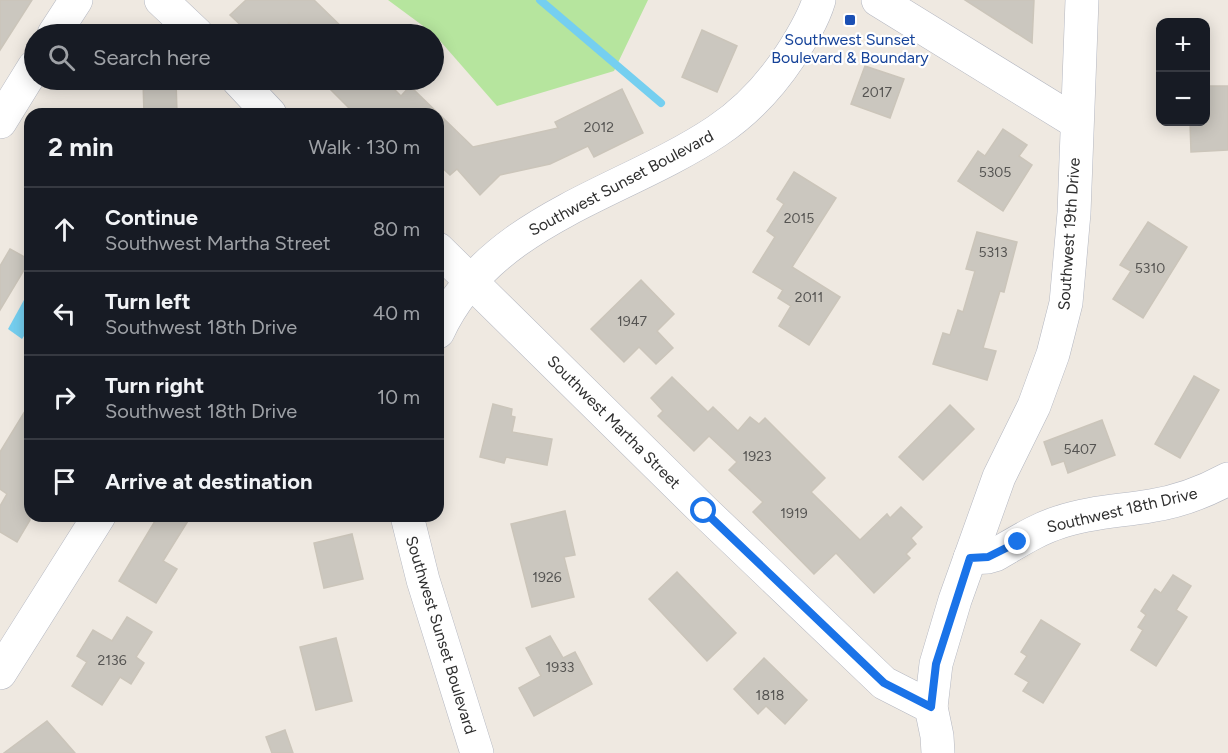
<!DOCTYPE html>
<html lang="en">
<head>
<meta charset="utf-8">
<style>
  :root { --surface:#171b24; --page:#242831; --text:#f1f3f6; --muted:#9ea1a6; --line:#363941 }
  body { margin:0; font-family:Figtree,sans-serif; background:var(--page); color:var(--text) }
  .controls { position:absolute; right:18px; top:18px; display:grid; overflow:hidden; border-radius:12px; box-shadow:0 3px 15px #0003 }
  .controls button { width:54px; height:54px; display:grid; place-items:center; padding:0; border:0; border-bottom:2px solid var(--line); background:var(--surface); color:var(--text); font:30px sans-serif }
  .stop { position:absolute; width:18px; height:18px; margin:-14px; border:4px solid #1a73e8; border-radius:50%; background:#fff }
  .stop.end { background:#1a73e8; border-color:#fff; box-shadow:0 2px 6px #0008 }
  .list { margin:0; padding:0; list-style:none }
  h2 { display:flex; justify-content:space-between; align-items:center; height:78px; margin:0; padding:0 24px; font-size:26px }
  h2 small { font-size:20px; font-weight:400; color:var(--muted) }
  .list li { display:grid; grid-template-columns:39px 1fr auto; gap:18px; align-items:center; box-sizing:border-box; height:84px; padding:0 24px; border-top:2px solid var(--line) }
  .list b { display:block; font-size:22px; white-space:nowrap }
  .list p { margin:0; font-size:20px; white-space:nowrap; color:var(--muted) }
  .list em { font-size:20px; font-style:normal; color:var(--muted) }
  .icon { flex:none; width:33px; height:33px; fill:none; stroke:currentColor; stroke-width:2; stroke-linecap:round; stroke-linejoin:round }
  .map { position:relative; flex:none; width:1228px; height:753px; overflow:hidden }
  .search { position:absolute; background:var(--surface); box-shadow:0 3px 15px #0003; left:24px; top:24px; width:420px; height:66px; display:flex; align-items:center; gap:15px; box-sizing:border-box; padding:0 21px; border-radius:33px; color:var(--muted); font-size:22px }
  .panel { position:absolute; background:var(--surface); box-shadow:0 3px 15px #0003; left:24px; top:108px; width:420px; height:414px; border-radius:18px }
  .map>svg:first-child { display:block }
</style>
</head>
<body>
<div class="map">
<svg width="1228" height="753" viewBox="0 0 1228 753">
  <rect width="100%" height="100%" fill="#efe9e1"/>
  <!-- green -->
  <path fill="#b6e59e" d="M388 0H648L614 71 497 106 434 34Z"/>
  <!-- water -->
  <path fill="#75cff0" d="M30 289V327L22 339 8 329Z"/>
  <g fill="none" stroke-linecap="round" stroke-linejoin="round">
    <!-- stream -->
    <path stroke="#75cff0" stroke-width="8" d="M540 0 661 103"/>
  </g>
  <!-- building -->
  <g fill="#cbc7bf" stroke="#cbc5ba" stroke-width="1.5">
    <path d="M0 0H32L0 50Z"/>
    <path d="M246 0H314L349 34H301L289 23 278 34H250L230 15Z"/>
    <path d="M965 0H1034L1032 43Z"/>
    <path d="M702 30 737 46 717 92 682 77Z"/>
    <path d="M865 66 904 79 890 118 851 104Z"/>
    <path d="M176 80 177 114H144L143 81Z"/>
    <path d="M321 80H385L401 96 410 86 473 147 558 128 555 122 622 89 643 133 594 157 588 146 550 164 500 175 480 195 457 169 450 175 438 164V114H355Z"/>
    <path d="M1206 86H1228V150L1191 152 1190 122H1206Z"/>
    <path d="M1003 129 1027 145 1019 156 1032 165 1003 211 958 181 978 151 985 156Z"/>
    <path d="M794 172 836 198 792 267 840 297 809 345 779 326 791 306 778 298 783 290 753 272 775 237 767 231 784 204 777 199Z"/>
    <path d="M1148 222 1187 247 1143 318 1113 299 1131 271 1120 265Z"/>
    <path d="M977 232 1017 242 1004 292 1000 291 983 348 996 351 987 380 933 364 943 333 950 335 958 310 963 312 975 271 966 269Z"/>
    <path d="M10 249 30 260 0 310V266Z"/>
    <path d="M641 280 674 314 657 331 673 348 656 364 639 347 624 362 591 329Z"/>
    <path d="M1194 376 1219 390 1180 458 1155 444Z"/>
    <path d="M672 377 708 412 713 407 738 431 750 417 759 424 765 418 825 478 811 492 860 540 887 514 890 518 901 507 922 527 911 538 916 544 906 554 910 558 874 593 836 553 814 574 753 512 763 502 729 470 737 462 709 436 694 451 658 416 663 411 651 398Z"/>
    <path d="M30 403V520L17 542 0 532V506L7 494 0 489V452Z"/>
    <path d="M493 404 512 409 511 416 515 417 512 432 552 439 547 465 506 457 504 463 480 457Z"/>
    <path d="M950 405 974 429 923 480 899 457Z"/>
    <path d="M1102 420 1115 455 1068 473 1064 461 1052 465 1044 442Z"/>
    <path d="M565 511 575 555 564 557 574 597 532 607 511 524Z"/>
    <path d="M158 516H191L163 561 177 569 156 603 119 581Z"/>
    <path d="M352 534 363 579 324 588 314 543Z"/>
    <path d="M677 572 736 633 707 661 649 599Z"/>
    <path d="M1173 575 1191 586 1176 610 1187 617 1156 666 1131 650 1143 630 1138 627 1146 615 1141 611 1155 589 1161 593Z"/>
    <path d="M127 617 152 632 136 657 144 663 131 684 120 677 102 705 72 686 87 662 77 656 93 630 112 641Z"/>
    <path d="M1041 620 1080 644 1043 703 1023 691 1029 682 1015 674 1027 656 1021 652Z"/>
    <path d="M550 636 563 658 575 652 592 684 534 716 519 688 541 676 526 648Z"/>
    <path d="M336 638 352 701 316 710 300 647Z"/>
    <path d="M764 658 807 700 785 724 766 706 758 714 734 689Z"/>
    <path d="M47 721 75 753H4Z"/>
    <path d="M285 730 293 753H272L266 737Z"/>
  </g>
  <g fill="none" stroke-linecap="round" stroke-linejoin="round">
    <defs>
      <g id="minor">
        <path d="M161 0 197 34"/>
        <path d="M878 0 1076 122"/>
        <path d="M54 34 76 0"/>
        <path d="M238 80 270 114"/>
        <path d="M0 122 34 67"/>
        <path d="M438 249 704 511 884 683 931 707"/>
        <path d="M438 332C490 219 623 194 717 131 747 111 770 86 790 56 801 39 813 20 819 0"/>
        <path d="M407 516 423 580 477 753"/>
        <path d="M970 558 988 557 995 555C1016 543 1037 529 1060 522 1089 512 1121 511 1150 506 1177 502 1204 492 1228 479"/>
        <path d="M0 673 99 516"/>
        <path d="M938 753 937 736 931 707 936 664 955 600 999 477 1034 406 1053 354 1066 303 1074 213 1082 0"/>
      </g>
    </defs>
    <!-- minor casing -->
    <use href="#minor" stroke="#b4b7c1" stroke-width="34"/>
    <!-- minor -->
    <use href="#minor" stroke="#fff" stroke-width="33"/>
  </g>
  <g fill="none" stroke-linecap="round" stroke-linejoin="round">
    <!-- route -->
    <path stroke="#1a73e8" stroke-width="8" d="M704 511 884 683 931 707 936 664 970 558 988 557 1018 542"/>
  </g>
  <!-- markers -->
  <rect fill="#1a4fb4" stroke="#fff" stroke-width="2" x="844" y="14" width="12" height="12" rx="3"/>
  <g text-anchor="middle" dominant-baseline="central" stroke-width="4.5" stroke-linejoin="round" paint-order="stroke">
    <!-- number labels -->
    <g font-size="14" fill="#555452">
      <text x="877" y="92">2017</text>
      <text x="599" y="127">2012</text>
      <text x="995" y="172">5305</text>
      <text x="799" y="218">2015</text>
      <text x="993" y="252">5313</text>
      <text x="1150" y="268">5310</text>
      <text x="809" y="297">2011</text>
      <text x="632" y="321">1947</text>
      <text x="1080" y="449">5407</text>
      <text x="757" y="456">1923</text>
      <text x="794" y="513">1919</text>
      <text x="547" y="577">1926</text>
      <text x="112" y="660">2136</text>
      <text x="560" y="667">1933</text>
      <text x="770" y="695">1818</text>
    </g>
    <!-- transit labels -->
    <g font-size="16" fill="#164399" stroke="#fff">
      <text x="850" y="39">Southwest Sunset<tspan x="850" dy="18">Boulevard &amp; Boundary</tspan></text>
    </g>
    <!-- street labels -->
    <g font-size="16" fill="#2e2e2e" stroke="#fff">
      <text transform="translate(621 183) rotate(-28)">Southwest Sunset Boulevard</text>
      <text transform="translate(1069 234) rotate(-86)">Southwest 19th Drive</text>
      <text transform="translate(614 422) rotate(45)">Southwest Martha Street</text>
      <text transform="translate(1122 510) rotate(-13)">Southwest 18th Drive</text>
      <text transform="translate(441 635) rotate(73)">Southwest Sunset Boulevard</text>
    </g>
  </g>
</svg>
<div class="controls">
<button>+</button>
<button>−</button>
</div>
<div class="stop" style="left:704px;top:511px"></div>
<div class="stop end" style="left:1018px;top:542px"></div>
<div class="search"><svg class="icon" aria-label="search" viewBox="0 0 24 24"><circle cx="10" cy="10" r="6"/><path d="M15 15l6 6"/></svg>Search here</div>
<section class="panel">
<h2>2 min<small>Walk · 130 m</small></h2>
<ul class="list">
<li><svg class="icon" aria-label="ahead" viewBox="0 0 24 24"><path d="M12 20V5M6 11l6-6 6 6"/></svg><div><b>Continue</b><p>Southwest Martha Street</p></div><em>80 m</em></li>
<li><svg class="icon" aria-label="left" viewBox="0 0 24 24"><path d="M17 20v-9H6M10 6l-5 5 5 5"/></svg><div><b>Turn left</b><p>Southwest 18th Drive</p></div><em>40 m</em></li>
<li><svg class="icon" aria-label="right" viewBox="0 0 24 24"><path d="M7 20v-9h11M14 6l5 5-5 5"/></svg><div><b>Turn right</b><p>Southwest 18th Drive</p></div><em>10 m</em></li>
<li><svg class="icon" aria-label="arrive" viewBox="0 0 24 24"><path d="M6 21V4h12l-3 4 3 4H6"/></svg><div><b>Arrive at destination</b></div></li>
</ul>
</section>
</div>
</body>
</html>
